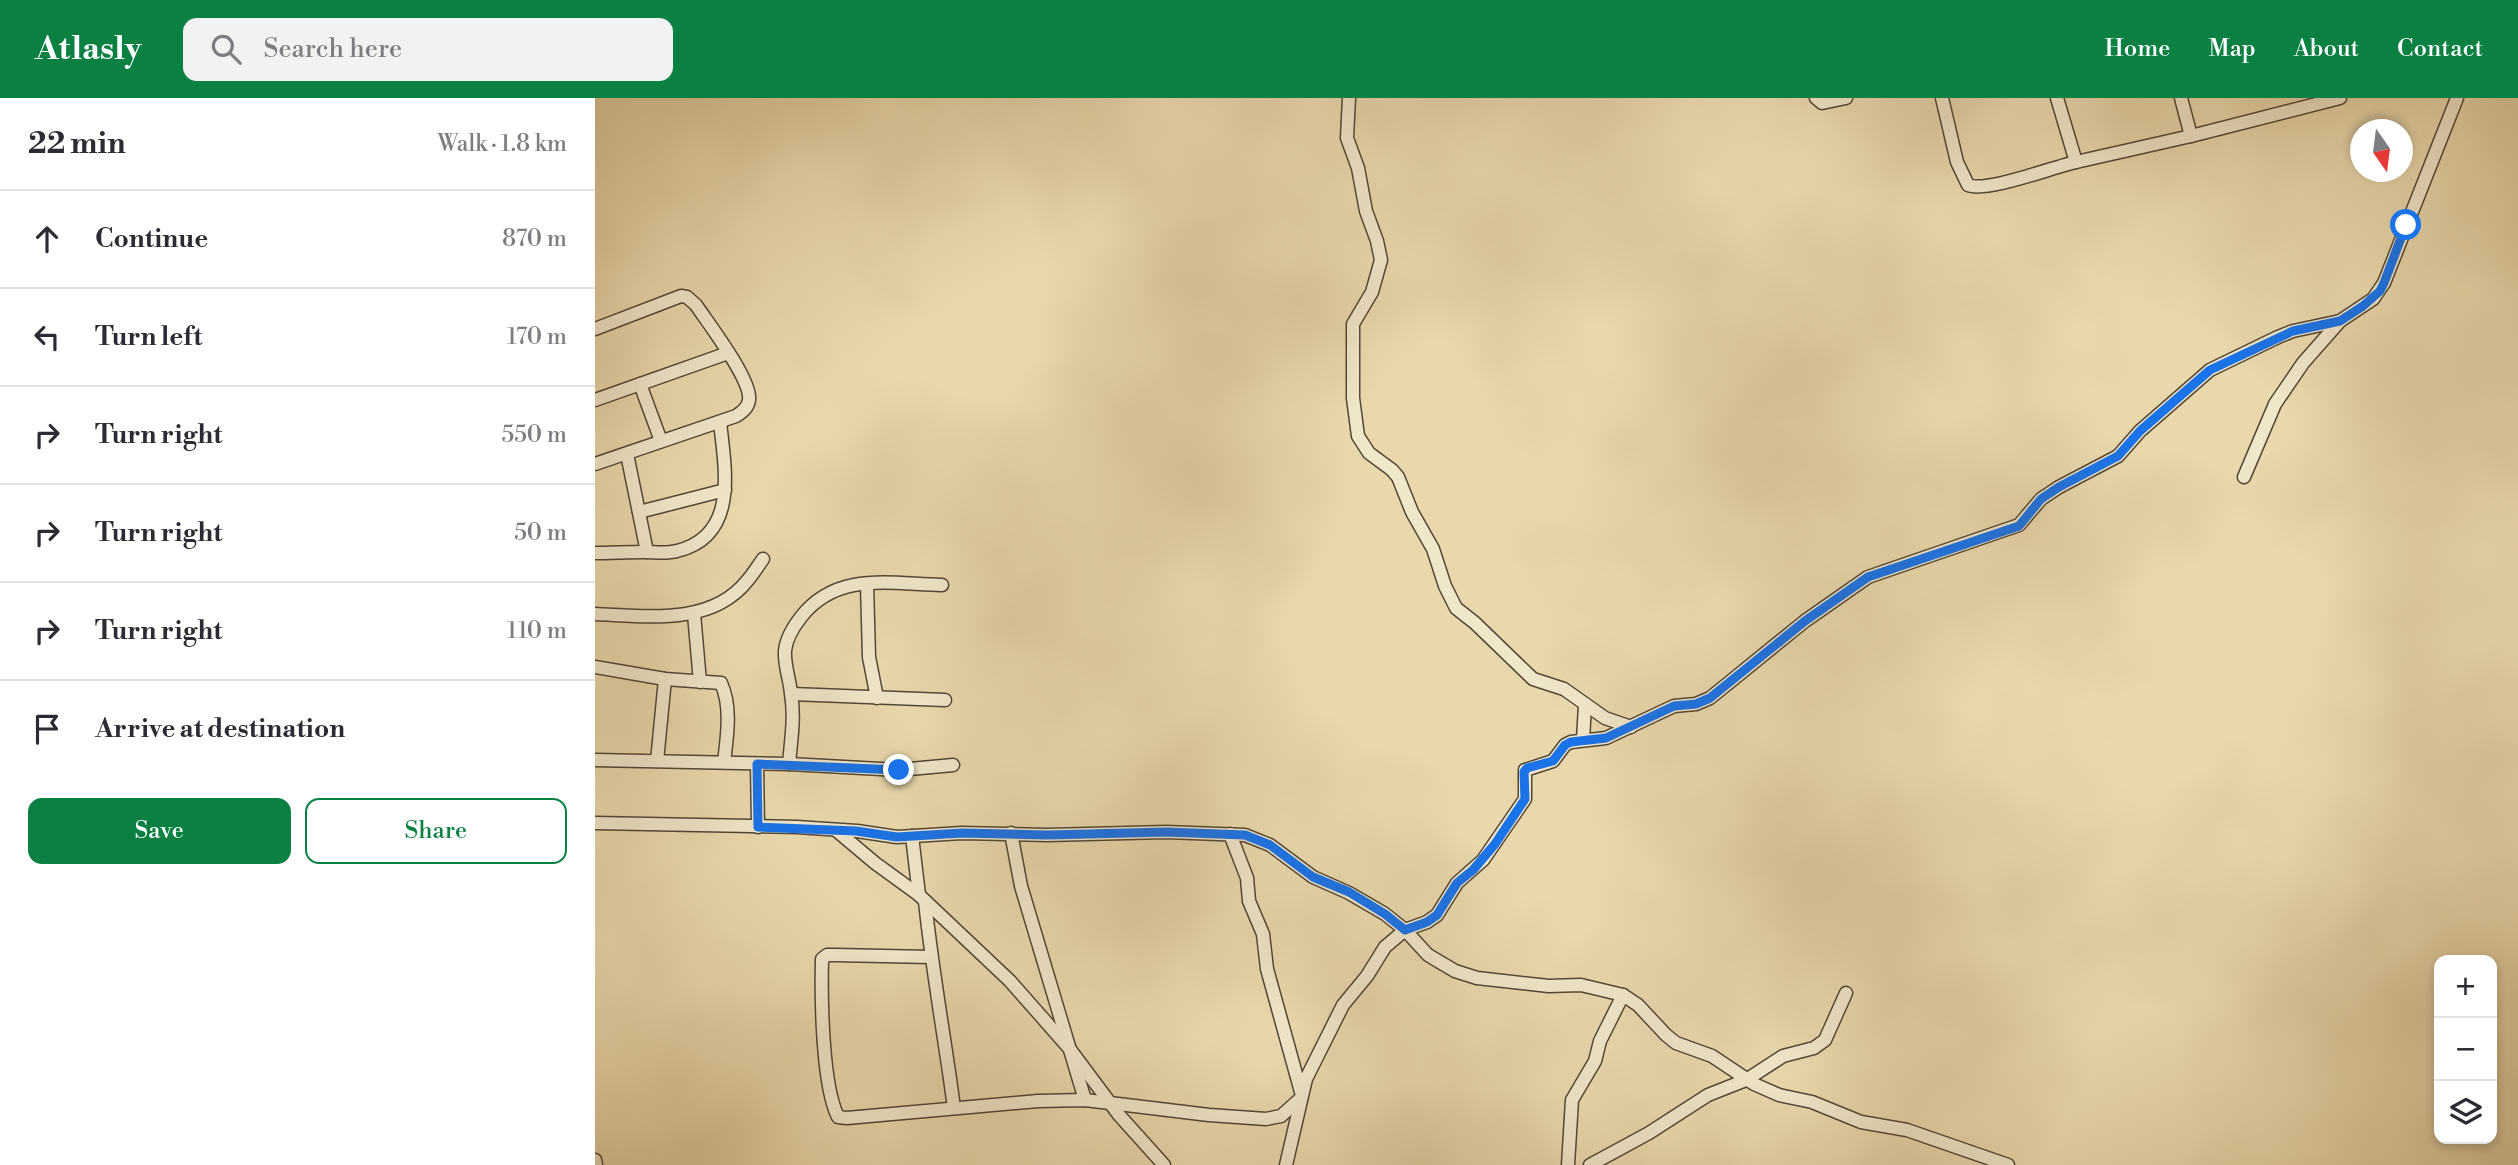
<!DOCTYPE html>
<html lang="en">
<head>
<meta charset="utf-8">
<style>
  :root { --surface:#fff; --page:#f2f2f3; --text:#2b2b33; --muted:#7c7c81; --line:#e1e1e2; --accent:#0b8043 }
  body { margin:0; font-family:"Libre Bodoni",serif; background:var(--page); color:var(--text) }
  .controls { position:absolute; right:21px; bottom:21px; display:grid; overflow:hidden; border-radius:14px; box-shadow:0 4px 10px #0003 }
  .controls button { width:63px; height:63px; display:grid; place-items:center; padding:0; border:0; border-bottom:2px solid var(--line); background:var(--surface); color:var(--text); font:35px sans-serif }
  .compass { position:absolute; left:1755px; top:21px; width:63px; height:63px; border-radius:50%; background:var(--surface); box-shadow:0 4px 10px #0003; rotate:166deg }
  .stop { position:absolute; width:21px; height:21px; margin:-16px; border:5px solid #1a73e8; border-radius:50%; background:#fff }
  .stop.end { background:#1a73e8; border-color:#fff; box-shadow:0 2px 7px #0008 }
  .list { margin:0; padding:0; list-style:none }
  h2 { display:flex; justify-content:space-between; align-items:center; height:91px; margin:0; padding:0 28px; font-size:30px }
  h2 small { font-size:23px; font-weight:400; color:var(--muted) }
  .list li { display:grid; grid-template-columns:46px 1fr auto; gap:21px; align-items:center; box-sizing:border-box; height:98px; padding:0 28px; border-top:2px solid var(--line) }
  .list b { display:block; font-size:26px; white-space:nowrap }
  .list em { font-size:23px; font-style:normal; color:var(--muted) }
  .actions { display:flex; gap:14px; padding:21px 28px }
  .actions a { flex:1; padding:16px 0; border:2px solid var(--accent); border-radius:14px; text-align:center; font-size:24px; color:var(--accent) }
  .actions .main { background:var(--accent); color:#fff }
  .icon { flex:none; width:38px; height:38px; fill:none; stroke:currentColor; stroke-width:2; stroke-linecap:round; stroke-linejoin:round }
  .map { position:relative; flex:none; width:1923px; height:1067px; overflow:hidden }
  header { display:flex; align-items:center; gap:42px; box-sizing:border-box; height:98px; padding:0 35px; background:var(--accent); color:#fff }
  header strong { font-size:33px }
  nav { display:flex; gap:38px; margin-inline-start:auto; font-size:24px }
  .search { width:490px; height:63px; background:var(--page); display:flex; align-items:center; gap:18px; box-sizing:border-box; padding:0 24px; border-radius:14px; color:var(--muted); font-size:26px }
  main { display:flex }
  aside { flex:1; background:var(--surface) }
  .map>svg:first-child { display:block }
</style>
</head>
<body>
<header>
<strong>Atlasly</strong>
<div class="search"><svg class="icon" aria-label="search" viewBox="0 0 24 24"><circle cx="10" cy="10" r="6"/><path d="M15 15l6 6"/></svg>Search here</div>
<nav><a>Home</a><a>Map</a><a>About</a><a>Contact</a></nav>
</header>
<main>
<aside>
<h2>22 min<small>Walk · 1.8 km</small></h2>
<ul class="list">
<li><svg class="icon" aria-label="ahead" viewBox="0 0 24 24"><path d="M12 20V5M6 11l6-6 6 6"/></svg><div><b>Continue</b></div><em>870 m</em></li>
<li><svg class="icon" aria-label="left" viewBox="0 0 24 24"><path d="M17 20v-9H6M10 6l-5 5 5 5"/></svg><div><b>Turn left</b></div><em>170 m</em></li>
<li><svg class="icon" aria-label="right" viewBox="0 0 24 24"><path d="M7 20v-9h11M14 6l5 5-5 5"/></svg><div><b>Turn right</b></div><em>550 m</em></li>
<li><svg class="icon" aria-label="right" viewBox="0 0 24 24"><path d="M7 20v-9h11M14 6l5 5-5 5"/></svg><div><b>Turn right</b></div><em>50 m</em></li>
<li><svg class="icon" aria-label="right" viewBox="0 0 24 24"><path d="M7 20v-9h11M14 6l5 5-5 5"/></svg><div><b>Turn right</b></div><em>110 m</em></li>
<li><svg class="icon" aria-label="arrive" viewBox="0 0 24 24"><path d="M6 21V4h12l-3 4 3 4H6"/></svg><div><b>Arrive at destination</b></div></li>
</ul>
<div class="actions"><a class="main">Save</a><a>Share</a></div>
</aside>
<div class="map">
<svg width="1923" height="1067" viewBox="0 0 1923 1067">
  <rect width="100%" height="100%" fill="#e8d8ac"/>
  <filter id="stains"><feTurbulence type="fractalNoise" baseFrequency=".00286" numOctaves="4"/><feColorMatrix values="0 0 0 0 .2 0 0 0 0 .09 0 0 0 0 .02 0 0 0 .5 -.17"/></filter>
  <radialGradient id="worn" r=".72"><stop offset=".6" stop-color="#630" stop-opacity="0"/><stop offset="1" stop-color="#630" stop-opacity=".3"/></radialGradient>
  <g fill="none" stroke-linecap="round" stroke-linejoin="round">
    <defs>
      <g id="minor">
        <path d="M754 0 752 40 763 70 771 113 782 143 786 162 777 194 758 226V300L763 338 774 355 797 372 803 379 817 414 838 451 850 488 861 510 880 525 938 581 969 591 1010 620 1036 629"/>
        <path d="M1221 0 1227 5 1251 0"/>
        <path d="M1347 0 1362 64 1373 87C1391 95 1458 69 1481 64"/>
        <path d="M1462 0 1481 64 1596 38 1745 0"/>
        <path d="M1586 0 1596 38"/>
        <path d="M0 231 86 198 92 199 101 207C113 225 157 282 154 302 153 310 147 314 141 318L0 366"/>
        <path d="M45 286 66 343"/>
        <path d="M0 302 133 255"/>
        <path d="M32 356 52 454"/>
        <path d="M1649 379 1680 306 1708 265 1745 223"/>
        <path d="M44 414 130 392"/>
        <path d="M0 455C16 455 33 454 49 454 60 454 71 456 82 453 144 438 130 371 125 324"/>
        <path d="M272 486 274 559 282 600"/>
        <path d="M0 516C51 518 116 528 152 483 158 476 163 468 168 461"/>
        <path d="M99 516 105 584"/>
        <path d="M0 569 70 581 126 585C137 609 132 639 129 664"/>
        <path d="M197 596 350 602"/>
        <path d="M988 642 990 607"/>
        <path d="M0 662 194 666 304 672 358 667"/>
        <path d="M62 663 70 581"/>
        <path d="M162 666 163 729"/>
        <path d="M194 666C196 642 200 619 196 596 195 582 189 567 190 553 191 541 199 528 206 519 242 473 295 486 347 487"/>
        <path d="M0 725 202 729 262 733 302 739 367 735 452 737 571 734 650 737 675 747 718 779 754 795 790 816 810 832 833 857 860 873 882 880 954 888 986 887 1028 897 1043 907 1071 937 1081 945 1117 958 1159 986 1184 997 1217 1004 1266 1024 1312 1032 1413 1067"/>
        <path d="M242 733 280 765 324 797 415 883 474 950 524 1017 569 1067"/>
        <path d="M416 735 426 788 490 1002"/>
        <path d="M635 736 652 780 654 803 668 836 672 871 706 994"/>
        <path d="M317 738 324 797"/>
        <path d="M330 803C337 872 350 941 359 1010"/>
        <path d="M336 859 240 857H232L227 861C226 899 227 987 243 1019L252 1020 443 1003 490 1002 614 1017 671 1021 686 1018 705 1001"/>
        <path d="M0 1062 1 1067"/>
        <path d="M691 1067 711 981 748 907 772 878 790 849 810 832 832 824 842 817 862 785 888 762 930 701V672L958 663 970 647 976 644 1011 640 1079 608 1101 606 1115 600 1210 523 1273 479 1424 427 1446 401 1464 389 1523 358 1545 333 1615 272 1683 239 1698 233 1745 223 1778 201 1789 185 1862 0"/>
        <path d="M973 1067 977 1002 1000 963 1005 943 1028 897"/>
        <path d="M995 1067 1054 1035 1113 997 1151 982 1188 958 1219 950 1230 942 1251 895"/>
      </g>
    </defs>
    <!-- minor casing -->
    <use href="#minor" stroke="#544735" stroke-width="15"/>
    <!-- minor -->
    <use href="#minor" stroke="#f0e6c9" stroke-width="12"/>
  </g>
  <g fill="none" stroke-linecap="round" stroke-linejoin="round">
    <!-- route -->
    <path stroke="#1a73e8" stroke-width="9" d="M304 672 162 666 163 729 261 733 302 739 367 735 452 737 571 734 650 737 675 747 718 779 754 794 790 816 810 832 832 824 842 817 862 785 878 772 900 746 930 701 929 674 932 670 958 663 970 647 976 644 1011 640 1079 608 1101 606 1115 600 1210 523 1273 479 1424 428 1446 401 1464 389 1523 358 1545 333 1615 272 1698 233 1745 223 1768 208 1785 193 1789 185 1811 127"/>
  </g>
  <rect width="100%" height="100%" filter="url(#stains)"/>
  <rect width="100%" height="100%" fill="url(#worn)"/>
</svg>
<div class="controls">
<button>+</button>
<button>−</button>
<button><svg class="icon" aria-label="layers" viewBox="0 0 24 24"><path d="M12 4l9 5-9 5-9-5zM3 14l9 5 9-5"/></svg></button>
</div>
<svg class="compass" viewBox="-18 -18 36 36"><path d="M0-13l5 13h-10z" fill="#e53935"/><path d="M0 13l5-13h-10z" fill="#7c7c81"/></svg>
<div class="stop" style="left:1811px;top:127px"></div>
<div class="stop end" style="left:304px;top:672px"></div>
</div>
</main>
</body>
</html>
